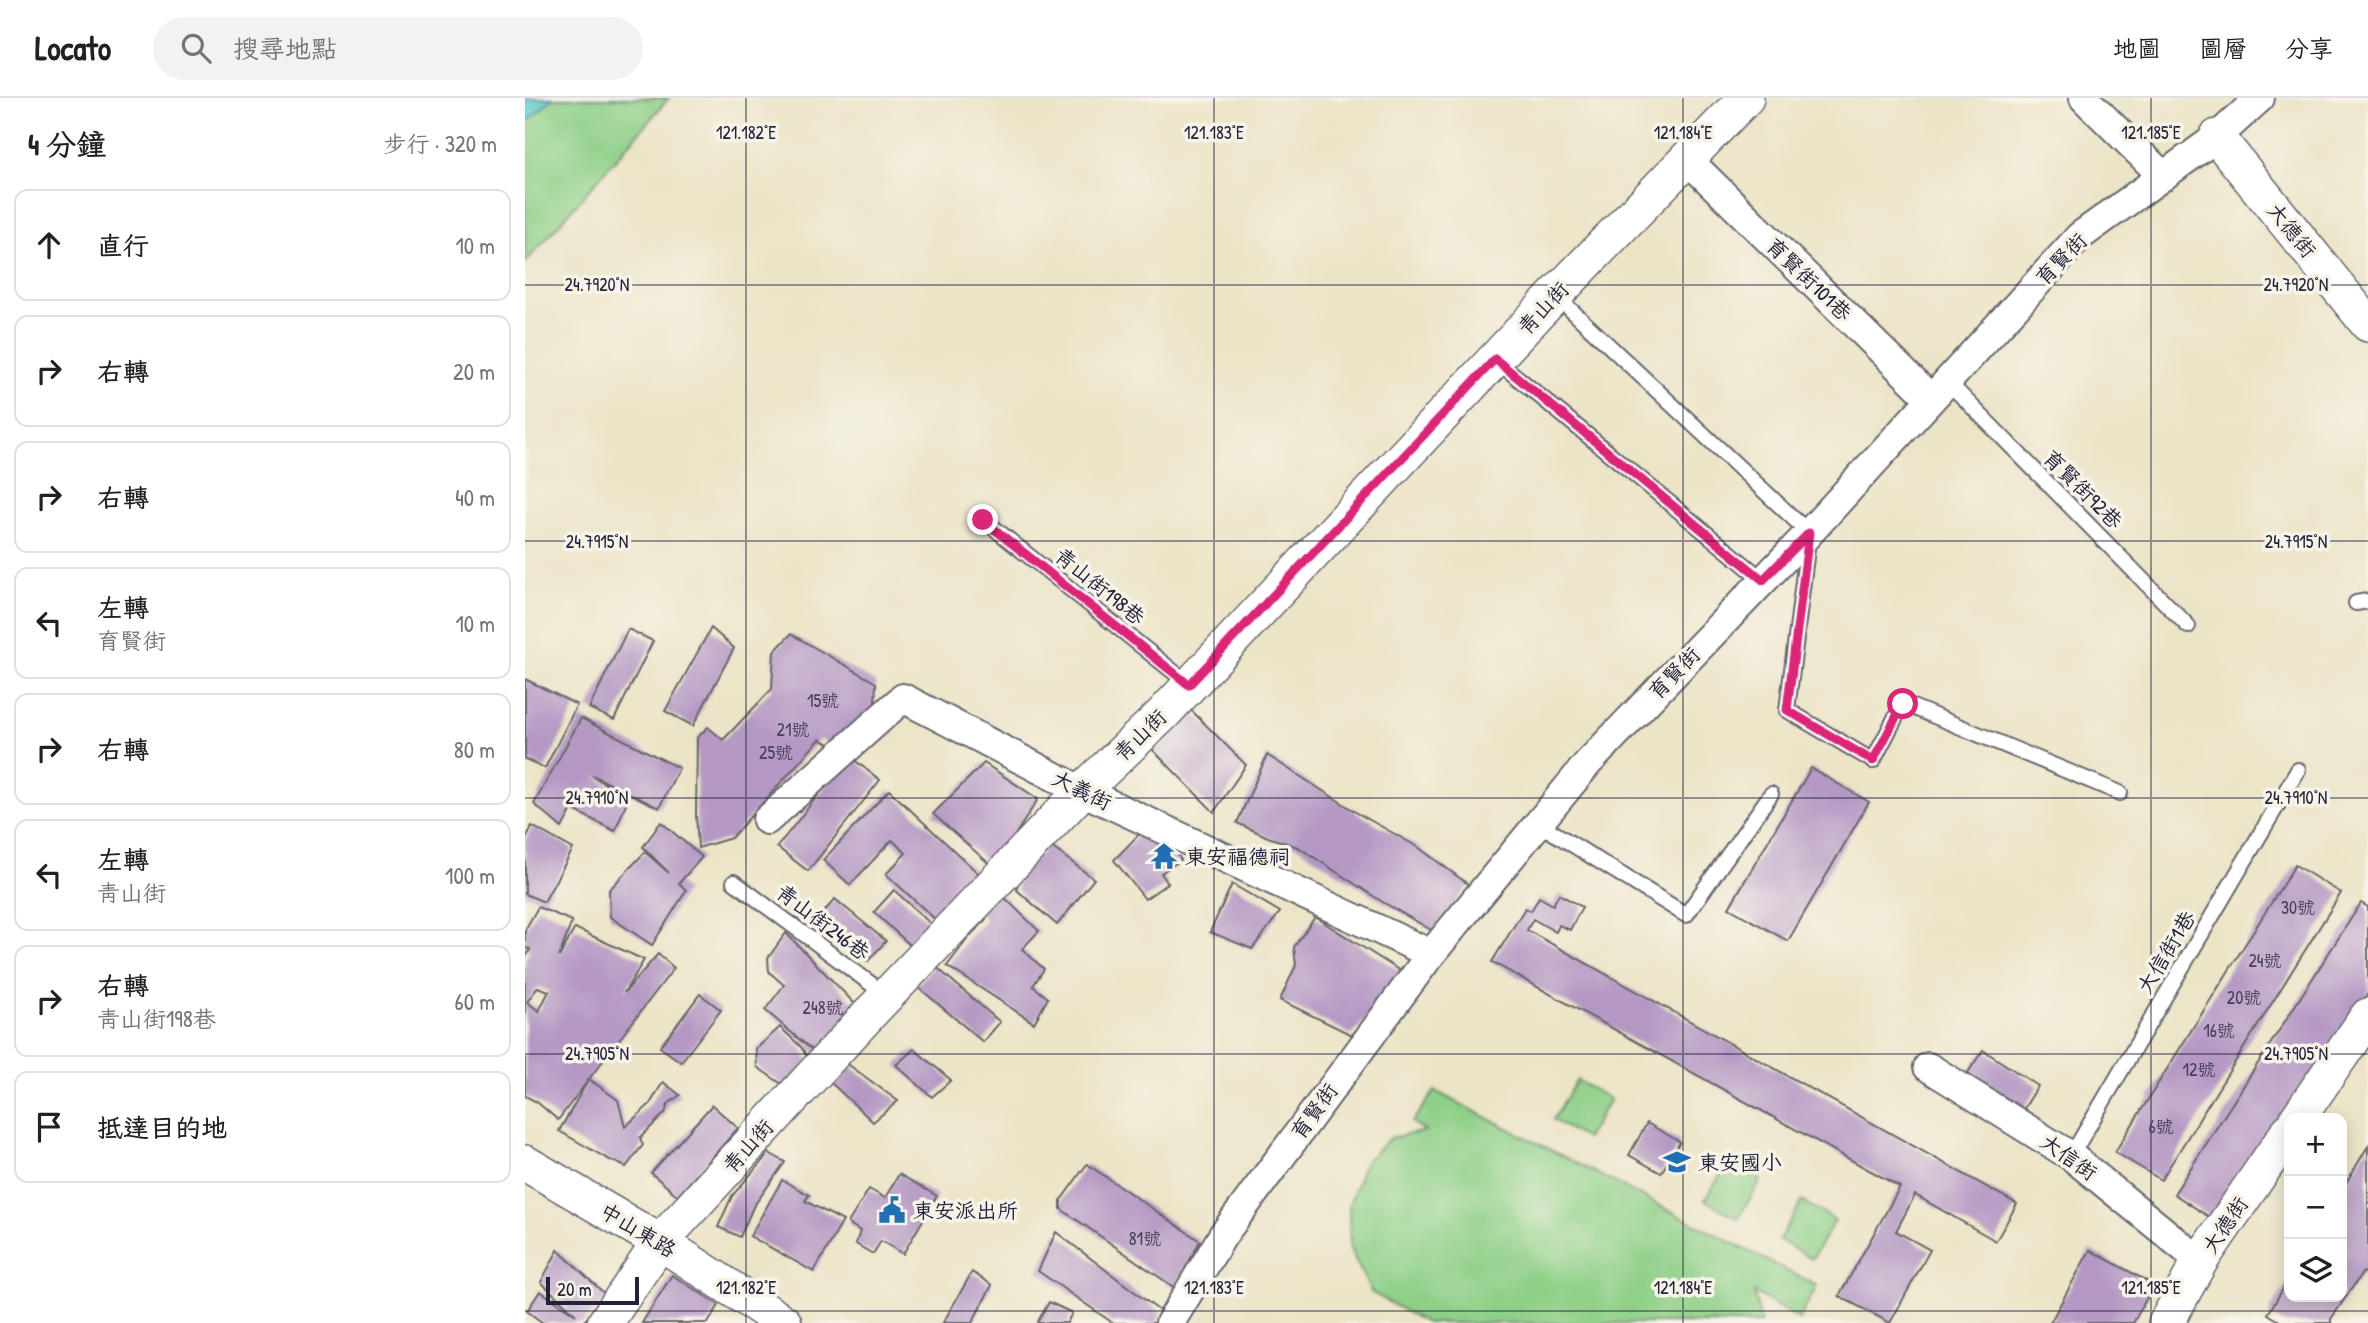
<!DOCTYPE html>
<html lang="zh-TW">
<head>
<meta charset="utf-8">
<style>
  :root { --surface:#fff; --page:#f2f2f2; --text:#202124; --muted:#757577; --line:#e0e0e0 }
  body { margin:0; font-family:"Patrick Hand","LXGW WenKai TC",sans-serif; background:var(--page); color:var(--text) }
  .controls { position:absolute; right:21px; bottom:21px; display:grid; overflow:hidden; border-radius:14px; box-shadow:0 4px 18px #0003 }
  .controls button { width:63px; height:63px; display:grid; place-items:center; padding:0; border:0; border-bottom:2px solid var(--line); background:var(--surface); color:var(--text); font:35px sans-serif }
  .scale { position:absolute; left:21px; bottom:18px; width:93px; box-sizing:border-box; padding-left:7px; border:4px solid #22223b; border-top:0; font-size:19px; line-height:24px; white-space:nowrap; color:#22223b; -webkit-text-stroke:5px #f7f3e8; paint-order:stroke }
  .stop { position:absolute; width:21px; height:21px; margin:-16px; border:5px solid #db2777; border-radius:50%; background:#fff }
  .stop.end { background:#db2777; border-color:#fff; box-shadow:0 2px 7px #0008 }
  .list { margin:0; padding:0; list-style:none }
  h2 { display:flex; justify-content:space-between; align-items:center; height:91px; margin:0; padding:0 28px; font-size:30px }
  h2 small { font-size:23px; font-weight:400; color:var(--muted) }
  .list li { display:grid; grid-template-columns:46px 1fr auto; gap:21px; align-items:center; box-sizing:border-box; height:112px; margin:0 14px 14px; padding:0 14px; border:2px solid var(--line); border-radius:14px }
  .list b { display:block; font-size:26px; white-space:nowrap }
  .list p { margin:0; font-size:23px; white-space:nowrap; color:var(--muted) }
  .list em { font-size:23px; font-style:normal; color:var(--muted) }
  .icon { flex:none; width:38px; height:38px; fill:none; stroke:currentColor; stroke-width:2; stroke-linecap:round; stroke-linejoin:round }
  .map { position:relative; flex:none; width:1843px; height:1225px; overflow:hidden }
  header { display:flex; align-items:center; gap:42px; box-sizing:border-box; height:98px; padding:0 35px; background:var(--surface); border-bottom:2px solid var(--line) }
  header strong { font-size:33px }
  nav { display:flex; gap:38px; margin-inline-start:auto; font-size:24px }
  .search { width:490px; height:63px; background:var(--page); display:flex; align-items:center; gap:18px; box-sizing:border-box; padding:0 24px; border-radius:38px; color:var(--muted); font-size:26px }
  main { display:flex }
  aside { flex:1; background:var(--surface) }
  .map>svg:first-child { display:block }
</style>
</head>
<body>
<header>
<strong>Locato</strong>
<div class="search"><svg class="icon" aria-label="search" viewBox="0 0 24 24"><circle cx="10" cy="10" r="6"/><path d="M15 15l6 6"/></svg>搜尋地點</div>
<nav><a>地圖</a><a>圖層</a><a>分享</a></nav>
</header>
<main>
<aside>
<h2>4 分鐘<small>步行 · 320 m</small></h2>
<ul class="list">
<li><svg class="icon" aria-label="ahead" viewBox="0 0 24 24"><path d="M12 20V5M6 11l6-6 6 6"/></svg><div><b>直行</b></div><em>10 m</em></li>
<li><svg class="icon" aria-label="right" viewBox="0 0 24 24"><path d="M7 20v-9h11M14 6l5 5-5 5"/></svg><div><b>右轉</b></div><em>20 m</em></li>
<li><svg class="icon" aria-label="right" viewBox="0 0 24 24"><path d="M7 20v-9h11M14 6l5 5-5 5"/></svg><div><b>右轉</b></div><em>40 m</em></li>
<li><svg class="icon" aria-label="left" viewBox="0 0 24 24"><path d="M17 20v-9H6M10 6l-5 5 5 5"/></svg><div><b>左轉</b><p>育賢街</p></div><em>10 m</em></li>
<li><svg class="icon" aria-label="right" viewBox="0 0 24 24"><path d="M7 20v-9h11M14 6l5 5-5 5"/></svg><div><b>右轉</b></div><em>80 m</em></li>
<li><svg class="icon" aria-label="left" viewBox="0 0 24 24"><path d="M17 20v-9H6M10 6l-5 5 5 5"/></svg><div><b>左轉</b><p>青山街</p></div><em>100 m</em></li>
<li><svg class="icon" aria-label="right" viewBox="0 0 24 24"><path d="M7 20v-9h11M14 6l5 5-5 5"/></svg><div><b>右轉</b><p>青山街198巷</p></div><em>60 m</em></li>
<li><svg class="icon" aria-label="arrive" viewBox="0 0 24 24"><path d="M6 21V4h12l-3 4 3 4H6"/></svg><div><b>抵達目的地</b></div></li>
</ul>
</aside>
<div class="map">
<svg width="1843" height="1225" viewBox="0 0 1843 1225">
  <rect width="100%" height="100%" fill="#f7f3e8"/>
  <filter id="ink" filterUnits="userSpaceOnUse"><feTurbulence type="fractalNoise" baseFrequency=".0143" numOctaves="2"/><feDisplacementMap in="SourceGraphic" scale="14" xChannelSelector="R" yChannelSelector="G"/><feConvolveMatrix kernelMatrix="1 2 1 2 8 2 1 2 1" color-interpolation-filters="sRGB"/></filter>
  <filter id="wash" filterUnits="userSpaceOnUse"><feTurbulence type="fractalNoise" baseFrequency=".00686" numOctaves="4" result="noise"/><feDisplacementMap in="SourceGraphic" scale="28" xChannelSelector="R" yChannelSelector="G"/><feGaussianBlur stdDeviation="1.57" result="paint"/><feColorMatrix in="noise" values="0 0 0 0 0 0 0 0 0 0 0 0 0 0 0 0 0 1.4 0 .05"/><feComposite in="paint" operator="in"/></filter>
  <g filter="url(#wash)">
    <rect width="100%" height="100%" fill="#ebe4c6"/>
    <!-- green -->
    <g fill="#8fd088" stroke="#587962" stroke-width="2">
      <path d="M0 0H144L0 165Z"/>
      <path d="M1052 982 1085 1001 1061 1041 1028 1022Z"/>
      <path d="M910 993 1292 1188 1274 1221 1229 1194 1236 1225H901L846 1194 825 1151 824 1107 840 1064 865 1040 900 1033 887 1024Z"/>
      <path d="M1204 1063 1236 1082 1213 1121 1180 1102Z"/>
      <path d="M1277 1103 1310 1122 1287 1161 1254 1142Z"/>
    </g>
    <!-- water -->
    <path fill="#57c5cc" stroke="#3c7484" stroke-width="2" d="M0 0H28L0 26Z"/>
    <g id="blocks">
      <!-- building -->
      <g fill="#b599c4" fill-rule="evenodd">
        <path d="M186 530 209 550 168 628 140 613Z"/>
        <path d="M103 531 128 543 89 622 64 610Z"/>
        <path d="M266 536 351 585 349 621 317 653 295 641 206 740 173 750 171 717 172 640 183 629 198 642 247 591 249 554Z"/>
        <path d="M0 581 52 607 20 670 0 661Z"/>
        <path d="M666 612 721 667 689 714 627 651Z"/>
        <path d="M56 620 154 670 134 710 67 677 103 701 90 733 47 711 37 730 9 706Z"/>
        <path d="M742 657 834 716 893 749 944 787 908 833 856 803 773 749 743 739 712 725Z"/>
        <path d="M324 658 355 682 283 773 252 749Z"/>
        <path d="M459 665 513 701 469 770 408 716Z"/>
        <path d="M1286 670 1344 704 1263 843 1204 810Z"/>
        <path d="M364 692 455 777 412 823 361 776 381 755 367 742 325 787 298 762Z"/>
        <path d="M136 724 177 759 154 785 161 792 159 796 127 847 85 819 84 792 120 754 144 775 118 749Z"/>
        <path d="M7 728 48 751 19 804 0 796V743Z"/>
        <path d="M621 729 641 740 656 762 636 775 643 785 620 801 589 762Z"/>
        <path d="M524 747 569 781 532 827 492 792 493 780Z"/>
        <path d="M1770 767 1816 795 1636 1082 1590 1054Z"/>
        <path d="M707 786 755 814 727 851 685 834Z"/>
        <path d="M369 792 408 828 388 850 349 814Z"/>
        <path d="M474 794 514 833 497 851 519 871 508 888 523 900 509 925 422 868 444 839 461 821 453 814Z"/>
        <path d="M1034 796 1057 809 1045 832 1034 827 1031 834 1008 821 1002 832 1492 1106 1471 1143 1390 1097 1371 1133 1405 1152 1365 1225 1314 1198 1375 1089 967 864 1000 810 1006 813 1014 799 1028 807Z"/>
        <path d="M310 801 361 843 343 863 292 822Z"/>
        <path d="M1836 805 1843 809V895L1695 1126 1649 1096Z"/>
        <path d="M13 809 47 823 34 859 50 830 119 862 99 895 133 856 149 870 64 981 93 1002 100 1029 125 1006 138 984 155 997 143 1006 140 1015 115 1040 118 1047 101 1069 83 1061 34 1033 64 981 33 1022 12 1004 0 998V861L5 851 0 850V832ZM13 889 24 893 14 913 2 904Z"/>
        <path d="M790 819 880 876 827 937 755 902 771 867 769 849Z"/>
        <path d="M261 835 334 910 293 957 240 912 259 887 244 874 243 860Z"/>
        <path d="M409 867 475 924 458 944 392 888Z"/>
        <path d="M175 896 196 912 156 964 135 949Z"/>
        <path d="M255 929 276 949 284 962 261 989 232 969 231 951Z"/>
        <path d="M389 951 426 982 407 999 371 967Z"/>
        <path d="M1458 952 1513 988 1498 1012 1442 976Z"/>
        <path d="M320 964 373 1003 348 1024 304 983Z"/>
        <path d="M187 1007 213 1030 153 1098 126 1075Z"/>
        <path d="M1122 1025 1155 1044 1136 1075 1104 1057Z"/>
        <path d="M1843 1048V1176L1838 1174 1806 1221V1225H1758L1743 1216 1764 1181V1199H1817V1092Z"/>
        <path d="M244 1055 260 1064 228 1109 215 1139 193 1129 207 1098Z"/>
        <path d="M562 1066 675 1143 650 1190 536 1111V1102Z"/>
        <path d="M374 1076 412 1098 378 1156 356 1143 348 1156 331 1146 335 1133 323 1125 344 1091 360 1100Z"/>
        <path d="M257 1082 284 1097 280 1103 318 1123 289 1174 225 1138Z"/>
        <path d="M531 1134 636 1214 632 1225H588L513 1173Z"/>
        <path d="M33 1152 83 1199 59 1223 63 1225H18L2 1213 15 1193 51 1217 16 1184Z"/>
        <path d="M1565 1152 1629 1187 1608 1225H1525Z"/>
        <path d="M447 1174 467 1187 447 1225H418Z"/>
        <path d="M147 1177 194 1207 183 1225H117Z"/>
        <path d="M524 1204 547 1215 542 1225H512Z"/>
      </g>
    </g>
  </g>
  <g filter="url(#ink)">
    <use href="#blocks" fill-opacity="0" stroke="#68666c" stroke-width="2"/>
    <g fill="none" stroke-linecap="round" stroke-linejoin="round">
      <defs>
        <g id="service">
          <path d="M1031 198 1284 435 1262 612 1348 663 1378 605 1595 695"/>
          <path d="M971 262 1238 482"/>
          <path d="M1422 283 1663 528"/>
          <path d="M459 422 665 587"/>
          <path d="M1831 505 1843 503"/>
          <path d="M1013 725 1161 817 1246 696"/>
          <path d="M209 784 361 897"/>
          <path d="M1546 1058 1773 672"/>
        </g>
        <g id="minor">
          <path d="M1559 0 1638 78"/>
          <path d="M1162 61 1406 301"/>
          <path d="M242 722 378 600 557 693 906 856"/>
          <path d="M1403 969 1546 1058 1675 1163"/>
          <path d="M645 1225 698 1137 906 856 1063 665 1284 435 1555 138 1692 39 1735 0"/>
        </g>
        <g id="tertiary">
          <path d="M1692 39 1843 226"/>
          <path d="M1773 1020 1843 918"/>
          <path d="M0 1065 135 1144 259 1225"/>
          <path d="M80 1225 135 1144 347 913 557 693 638 616 1030 197 1221 0"/>
          <path d="M1641 1225 1675 1163 1764 1033"/>
        </g>
      </defs>
      <!-- service casing -->
      <use href="#service" stroke="#68666c" stroke-width="18"/>
      <!-- minor casing -->
      <use href="#minor" stroke="#68666c" stroke-width="32"/>
      <!-- tertiary casing -->
      <use href="#tertiary" stroke="#68666c" stroke-width="38"/>
      <!-- service -->
      <use href="#service" stroke="#fff" stroke-width="14"/>
      <!-- minor -->
      <use href="#minor" stroke="#fff" stroke-width="28"/>
      <!-- tertiary -->
      <use href="#tertiary" stroke="#fff" stroke-width="35"/>
    </g>
  </g>
  <g fill="none" stroke-linecap="round" stroke-linejoin="round" filter="url(#ink)">
    <!-- route -->
    <path stroke="#db2777" stroke-width="9" d="M458 422 664 587 970 261 1238 482 1284 435 1262 612 1348 663 1378 606"/>
  </g>
  <!-- ticks -->
  <path fill="none" stroke="#22223b" stroke-width="2" stroke-opacity="0.45" d="M221 0V1225M689 0V1225M1158 0V1225M1626 0V1225M0 187H1843M0 443H1843M0 700H1843M0 956H1843M0 1213H1843"/>
  <!-- icons -->
  <defs>
    <symbol id="temple-bare" viewBox="-9 -9 18 18"><path d="M0-6L5-2H3V0L6.5 2.5H4V6H1.5V3h-3V6H-4V2.5H-6.5L-3 0V-2H-5Z" fill="#1f6fb2" stroke="#f7f3e8" stroke-width="2.5" paint-order="stroke"/></symbol>
    <symbol id="school-bare" viewBox="-9 -9 18 18"><path d="M0-5L7-2L0 1L-7-2ZM-4 1L0 2.5L4 1V4Q0 6-4 4Z" fill="#1f6fb2" stroke="#f7f3e8" stroke-width="2.5" paint-order="stroke"/></symbol>
    <symbol id="civic-bare" viewBox="-9 -9 18 18"><path d="M-.6-6.5H3V-4.5H.6V-3L4-1V1h2V6H-6V1h2V-1L-.6-3ZM-1.2 2.5V6h2.4V2.5Z" fill="#1f6fb2" stroke="#f7f3e8" stroke-width="2.5" paint-order="stroke"/></symbol>
  </defs>
  <g fill-rule="evenodd">
    <use href="#temple-bare" x="620" y="739" width="38" height="38"/>
    <use href="#school-bare" x="1133" y="1045" width="38" height="38"/>
    <use href="#civic-bare" x="348" y="1093" width="38" height="38"/>
  </g>
  <g text-anchor="middle" dominant-baseline="central" stroke-width="7" stroke-linejoin="round" paint-order="stroke">
    <!-- number labels -->
    <g font-size="18" fill="#47405d">
      <text x="298" y="602">15號</text>
      <text x="268" y="631">21號</text>
      <text x="251" y="654">25號</text>
      <text x="1773" y="809">30號</text>
      <text x="1740" y="862">24號</text>
      <text x="1719" y="899">20號</text>
      <text x="298" y="909">248號</text>
      <text x="1694" y="932">16號</text>
      <text x="1674" y="971">12號</text>
      <text x="1636" y="1028">6號</text>
      <text x="620" y="1140">81號</text>
    </g>
    <!-- street labels -->
    <g font-size="21" fill="#22223b" stroke="#f7f3e8">
      <text transform="translate(1767 132) rotate(51)">大德街</text>
      <text transform="translate(1536 161) rotate(-46)">育賢街</text>
      <text transform="translate(1284 181) rotate(44)">育賢街101巷</text>
      <text transform="translate(1018 210) rotate(-47)">青山街</text>
      <text transform="translate(1558 391) rotate(45)">育賢街92巷</text>
      <text transform="translate(575 488) rotate(39)">青山街198巷</text>
      <text transform="translate(1149 575) rotate(-46)">育賢街</text>
      <text transform="translate(615 637) rotate(-44)">青山街</text>
      <text transform="translate(557 692) rotate(26)">大義街</text>
      <text transform="translate(298 824) rotate(37)">青山街246巷</text>
      <text transform="translate(1641 854) rotate(-59)">大信街1巷</text>
      <text transform="translate(789 1013) rotate(-54)">育賢街</text>
      <text transform="translate(223 1048) rotate(-48)">青山街</text>
      <text transform="translate(1544 1059) rotate(35)">大信街</text>
      <text transform="translate(1700 1127) rotate(-56)">大德街</text>
      <text transform="translate(113 1132) rotate(31)">中山東路</text>
    </g>
    <!-- poi labels -->
    <g font-size="21" fill="#22223b" stroke="#f7f3e8" text-anchor="start">
      <text x="660" y="758">東安福德祠</text>
      <text x="1173" y="1064">東安國小</text>
      <text x="388" y="1112">東安派出所</text>
    </g>
  </g>
  <g font-size="18" text-anchor="middle" fill="#22223b" stroke="#f7f3e8" stroke-width="7" stroke-linejoin="round" paint-order="stroke">
    <text x="221" y="41">121.182°E</text>
    <text x="689" y="41">121.183°E</text>
    <text x="1158" y="41">121.184°E</text>
    <text x="1626" y="41">121.185°E</text>
    <text x="72" y="193">24.7920°N</text>
    <text x="1771" y="193">24.7920°N</text>
    <text x="72" y="450">24.7915°N</text>
    <text x="1771" y="450">24.7915°N</text>
    <text x="72" y="706">24.7910°N</text>
    <text x="1771" y="706">24.7910°N</text>
    <text x="72" y="962">24.7905°N</text>
    <text x="1771" y="962">24.7905°N</text>
    <text x="221" y="1196">121.182°E</text>
    <text x="689" y="1196">121.183°E</text>
    <text x="1158" y="1196">121.184°E</text>
    <text x="1626" y="1196">121.185°E</text>
  </g>
</svg>
<div class="controls">
<button>+</button>
<button>−</button>
<button><svg class="icon" aria-label="layers" viewBox="0 0 24 24"><path d="M12 4l9 5-9 5-9-5zM3 14l9 5 9-5"/></svg></button>
</div>
<div class="scale">20 m</div>
<div class="stop" style="left:1378px;top:606px"></div>
<div class="stop end" style="left:458px;top:422px"></div>
</div>
</main>
</body>
</html>
